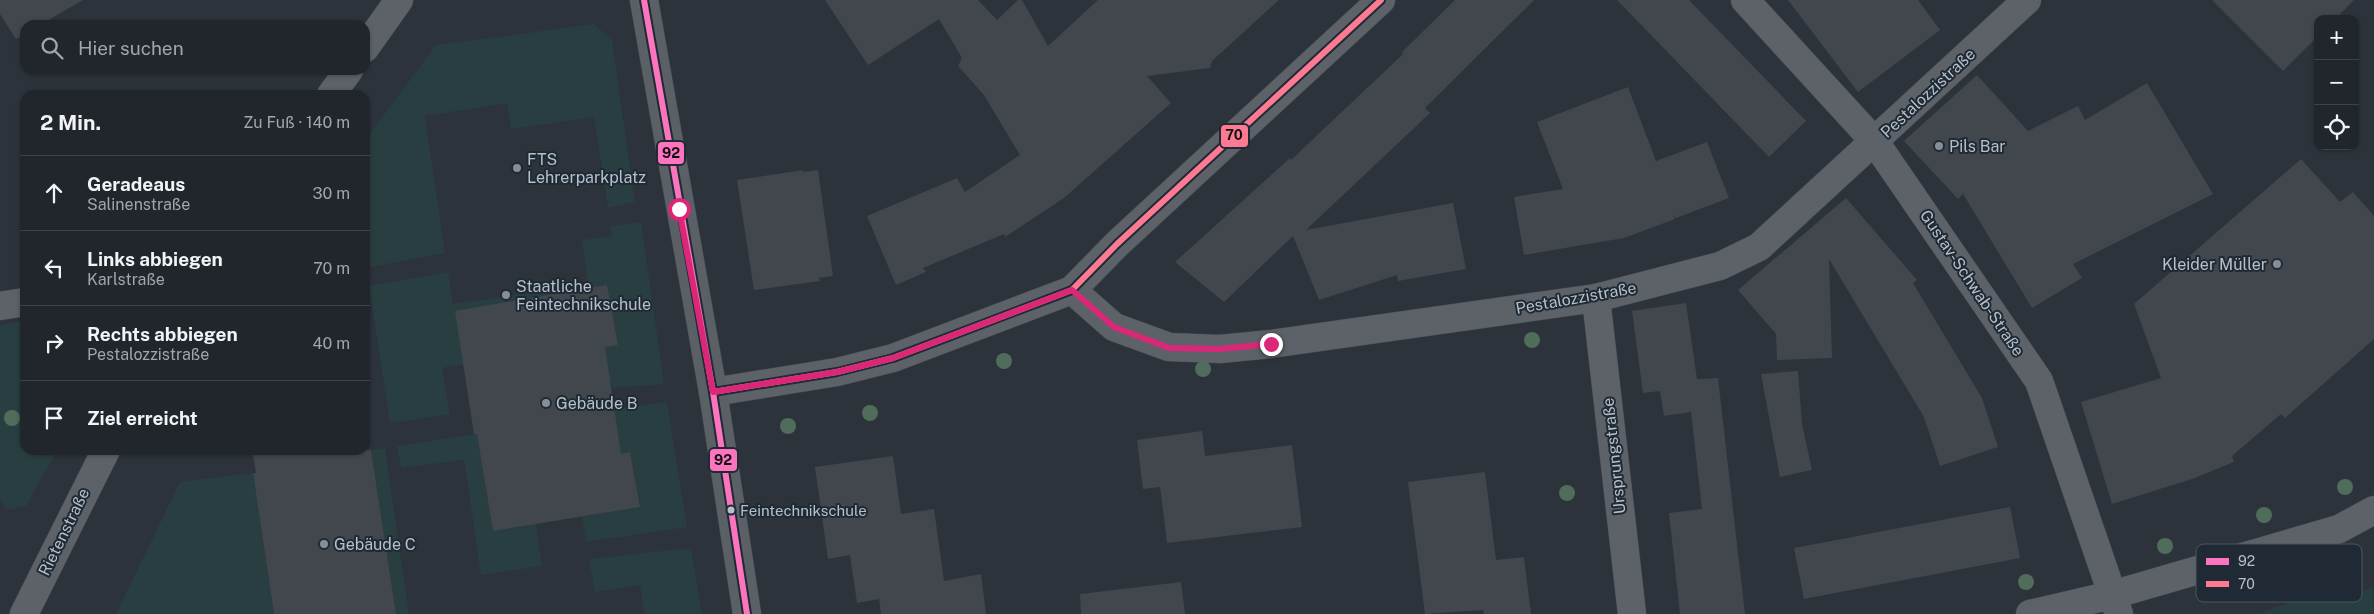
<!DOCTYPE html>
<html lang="de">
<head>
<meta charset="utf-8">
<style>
  :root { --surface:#21262c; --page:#292e34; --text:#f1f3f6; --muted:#a2a5a9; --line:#3e4348 }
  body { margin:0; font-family:"Public Sans",sans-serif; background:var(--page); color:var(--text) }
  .controls { position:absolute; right:15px; top:15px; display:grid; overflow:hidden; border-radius:10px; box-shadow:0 1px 4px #0004 }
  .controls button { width:45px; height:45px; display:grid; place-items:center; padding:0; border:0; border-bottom:1px solid var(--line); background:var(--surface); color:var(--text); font:25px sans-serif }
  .stop { position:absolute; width:15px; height:15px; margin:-11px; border:4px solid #db2777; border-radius:50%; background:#fff }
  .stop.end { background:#db2777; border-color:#fff; box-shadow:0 1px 5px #0008 }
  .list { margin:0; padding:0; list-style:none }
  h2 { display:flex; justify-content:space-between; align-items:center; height:65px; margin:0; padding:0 20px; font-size:21px }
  h2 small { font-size:16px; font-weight:400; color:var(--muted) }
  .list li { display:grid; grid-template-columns:32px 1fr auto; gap:15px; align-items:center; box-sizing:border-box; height:75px; padding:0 20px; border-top:1px solid var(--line) }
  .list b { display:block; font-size:19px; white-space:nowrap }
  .list p { margin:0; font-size:16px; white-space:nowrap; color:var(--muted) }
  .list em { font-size:16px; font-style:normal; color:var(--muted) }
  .icon { flex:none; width:28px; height:28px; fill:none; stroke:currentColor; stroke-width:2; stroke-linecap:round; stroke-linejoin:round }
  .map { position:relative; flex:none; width:2374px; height:614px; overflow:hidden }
  .search { position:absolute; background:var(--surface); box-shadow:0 1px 4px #0004; left:20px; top:20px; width:350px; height:55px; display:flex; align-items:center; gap:12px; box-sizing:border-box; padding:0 18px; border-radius:15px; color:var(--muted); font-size:19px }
  .panel { position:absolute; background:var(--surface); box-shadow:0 1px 4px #0004; left:20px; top:90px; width:350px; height:365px; border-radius:15px }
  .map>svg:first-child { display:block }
</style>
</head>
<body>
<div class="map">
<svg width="2374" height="614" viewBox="0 0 2374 614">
  <rect width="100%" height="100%" fill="#2c333a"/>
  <!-- green -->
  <g fill="#293e40">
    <path d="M594 24 612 40 635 202 608 208 594 117 511 129 507 103 425 116 445 253 366 268 365 140 436 45Z"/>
    <path d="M641 222 664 384 612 388 611 381 608 382 602 347 618 345 607 285 464 364 442 368 450 414 390 423 369 286 448 272 453 304 588 284 582 240 612 236 610 226Z"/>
    <path d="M25 321V450H57L26 506 8 510 0 501V325Z"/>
    <path d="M667 402 687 527 586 542 582 517 640 506 630 452 620 454 613 412H616L615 409Z"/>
    <path d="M483 433 484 475 493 531 536 524 542 566 481 575 464 460 401 468 397 446Z"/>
    <path d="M385 448 388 470 409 614H396L371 450Z"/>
    <path d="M253 473 274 614H116L180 482Z"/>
    <path d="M691 548 702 614H644L640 585 595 592 589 559Z"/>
    <path d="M2373 587 2374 614H2259L2326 589 2331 603Z"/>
  </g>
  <!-- building -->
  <g fill="#41474d">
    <path d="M0 0H83L40 25H25V34L16 39 0 14Z"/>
    <path d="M825 0H978L997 20 1018 0H1022L1048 46 1098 0H1279L1212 61 1210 68 1147 76 1171 103 1064 198 1005 237 1004 234 923 268 926 272 896 285 867 216 957 178 965 192 1020 155 984 95 958 66 962 58 939 19 868 65Z"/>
    <path d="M1455 0H1534L1425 108 1430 113 1306 230 1453 203 1466 269 1398 281 1397 275 1319 300 1293 236 1224 302 1175 262 1290 158 1291 160 1403 54 1402 52Z"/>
    <path d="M1617 0H1689L1806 121 1769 157Z"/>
    <path d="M1788 0H1918L1940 30 1858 92Z"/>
    <path d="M2212 0H2354L2335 19H2318V36L2283 71Z"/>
    <path d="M1977 75 2028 131 2078 106 2085 120 2147 83 2213 194 2073 264 2082 278 2032 308 1963 194 1958 199 1904 141Z"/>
    <path d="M1628 87 1656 161 1707 142 1729 198 1676 218 1674 215 1675 219 1624 238 1524 255 1514 197 1563 189 1537 122Z"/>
    <path d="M2301 159 2340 202 2353 192 2374 216V339L2285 418 2281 414 2232 456 2234 462 2192 479 2112 504 2081 402 2161 378 2134 304Z"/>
    <path d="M803 170V172L818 170 833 276 819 278 820 281 754 290 737 180Z"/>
    <path d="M1846 198 1917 280 1913 283 1982 398 1998 447 1940 466 1924 417 1829 259 1832 358 1777 360 1776 334 1738 290Z"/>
    <path d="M607 285 618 345 605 347 621 454 630 452 640 507 493 531 477 434H474L455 311Z"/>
    <path d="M1686 303 1697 379 1718 378 1745 614H1680L1669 513 1702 509 1691 412 1664 416 1660 391 1643 393 1632 311Z"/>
    <path d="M1798 371 1802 424 1812 470 1780 477 1761 374Z"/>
    <path d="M1202 431 1205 456 1292 445 1302 527 1167 543 1160 487 1143 489 1137 440Z"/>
    <path d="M252 450H371L396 614H274L253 473H256Z"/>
    <path d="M893 456 901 514 934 509 944 581 981 574 986 614H881L879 599 857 603 850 555 828 559 815 467Z"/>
    <path d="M1485 472 1496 560 1524 557 1531 614H1484L1483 610 1425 614 1408 482Z"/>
    <path d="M2010 507 2020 558 1804 599 1794 548Z"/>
    <path d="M1181 582 1185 614H1081L1080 594Z"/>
  </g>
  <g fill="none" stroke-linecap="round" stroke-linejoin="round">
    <defs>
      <g id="street">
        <path d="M1745 0 1875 142 2039 381 2119 614"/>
        <path d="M365 48 399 0"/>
        <path d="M331 95 349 70"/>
        <path d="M1072 290 1114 327 1169 347 1220 349 1271 344 1596 298 1720 266 1759 247 2027 0"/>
        <path d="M1596 298 1632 614"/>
        <path d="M0 306 25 302"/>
        <path d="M713 392 837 372 893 358 1072 290 1117 244 1381 0"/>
        <path d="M24 614 106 450"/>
        <path d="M2030 614 2112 595 2339 529 2374 510"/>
      </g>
      <path id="secondary" d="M644 0 713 392 747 614"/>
    </defs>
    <!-- street casing -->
    <use href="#street" stroke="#4a4f54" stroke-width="29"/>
    <!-- secondary casing -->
    <use href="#secondary" stroke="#4a4f54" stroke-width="29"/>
    <!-- street -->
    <use href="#street" stroke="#5c6268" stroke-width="28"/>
    <!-- secondary -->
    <use href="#secondary" stroke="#5b6066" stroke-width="28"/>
    <defs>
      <path id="bus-1" d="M644 0 713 392 747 614"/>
      <path id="bus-2" d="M713 392 837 372 893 358 1072 290 1117 244 1381 0"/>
    </defs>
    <!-- bus-1 casing -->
    <use href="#bus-1" stroke="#1f2a35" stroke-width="10"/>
    <!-- bus-2 casing -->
    <use href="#bus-2" stroke="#1f2a35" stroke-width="10"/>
    <!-- bus-1 -->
    <use href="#bus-1" stroke="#fc73be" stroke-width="6"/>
    <!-- bus-2 -->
    <use href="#bus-2" stroke="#fe7a93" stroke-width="6"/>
  </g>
  <!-- trees -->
  <g fill="#506c5a">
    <circle cx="1532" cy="340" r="8"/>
    <circle cx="1004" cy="361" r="8"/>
    <circle cx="1203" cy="369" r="8"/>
    <circle cx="870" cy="413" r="8"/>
    <circle cx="12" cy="418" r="8"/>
    <circle cx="788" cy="426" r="8"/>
    <circle cx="2345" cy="487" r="8"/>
    <circle cx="1567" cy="493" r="8"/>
    <circle cx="2264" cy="515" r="8"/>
    <circle cx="2165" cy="546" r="8"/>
    <circle cx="2026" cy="582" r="8"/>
  </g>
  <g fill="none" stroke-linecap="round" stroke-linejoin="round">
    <!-- route -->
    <path stroke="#db2777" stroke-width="6" d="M679 209 713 392 837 372 893 358 1072 290 1114 327 1169 348 1220 349 1271 344"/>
  </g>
  <!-- markers -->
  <g fill="#868f98" stroke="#1f2a35" stroke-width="2">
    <circle cx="1939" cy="146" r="5"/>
    <circle cx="517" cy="168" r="5"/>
    <circle cx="2277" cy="264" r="5"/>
    <circle cx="506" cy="295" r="5"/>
    <circle cx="546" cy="403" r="5"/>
    <circle cx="324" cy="544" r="5"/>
  </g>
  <circle fill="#b7c0ca" stroke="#1f2a35" stroke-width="2" cx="731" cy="510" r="4.5"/>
  <g text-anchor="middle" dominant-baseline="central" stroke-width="4" stroke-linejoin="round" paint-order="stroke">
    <!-- bus labels -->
    <g font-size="15" fill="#b7c0ca" stroke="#1f2a35" text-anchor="start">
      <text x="740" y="510">Feintechnikschule</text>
    </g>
    <!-- street labels -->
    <g font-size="16" fill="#b7c0ca" stroke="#1f2a35">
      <text transform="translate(1928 93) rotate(-43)">Pestalozzistraße</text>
      <text transform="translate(1972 283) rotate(56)">Gustav-Schwab-Straße</text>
      <text transform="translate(1576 298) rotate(-10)">Pestalozzistraße</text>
      <text transform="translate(1614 456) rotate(-96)">Ursprungstraße</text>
      <text transform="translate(64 532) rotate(-64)">Rietenstraße</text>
    </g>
    <!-- poi labels -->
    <g font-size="16" fill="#b7c0ca" stroke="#1f2a35" text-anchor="start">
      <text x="1949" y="146">Pils Bar</text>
      <text x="527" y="159">FTS<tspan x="527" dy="18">Lehrerparkplatz</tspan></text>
      <text x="2267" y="264" text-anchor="end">Kleider Müller</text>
      <text x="516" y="286">Staatliche<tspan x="516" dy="18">Feintechnikschule</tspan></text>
      <text x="556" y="403">Gebäude B</text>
      <text x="334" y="544">Gebäude C</text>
    </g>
  </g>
  <!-- legend -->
  <rect x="2196" y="544" width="166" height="58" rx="8" fill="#1f2a35" stroke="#4d5762" stroke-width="1"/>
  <rect x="2206" y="558" width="23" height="7" fill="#fc73be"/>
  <rect x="2206" y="581" width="23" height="6" fill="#fe7a93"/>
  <g font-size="14" fill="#b7c0ca">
    <text x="2238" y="566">92</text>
    <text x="2238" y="589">70</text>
  </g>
  <g stroke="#1f2a35" stroke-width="2">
    <rect x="1220" y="124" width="29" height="24" rx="5" fill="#fe7a93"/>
    <rect x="657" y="141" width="28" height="24" rx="5" fill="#fc73be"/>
    <rect x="709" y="448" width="29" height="24" rx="5" fill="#fc73be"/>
  </g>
  <g font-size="14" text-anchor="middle" font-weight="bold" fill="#111">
    <text x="1234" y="140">70</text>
    <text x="671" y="158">92</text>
    <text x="723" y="465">92</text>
  </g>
</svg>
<div class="controls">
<button>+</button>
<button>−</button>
<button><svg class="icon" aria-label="locate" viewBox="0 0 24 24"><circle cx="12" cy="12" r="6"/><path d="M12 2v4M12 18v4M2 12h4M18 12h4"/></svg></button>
</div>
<div class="stop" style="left:679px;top:209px"></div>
<div class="stop end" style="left:1271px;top:344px"></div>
<div class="search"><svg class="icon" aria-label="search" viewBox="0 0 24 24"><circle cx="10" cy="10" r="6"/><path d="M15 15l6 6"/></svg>Hier suchen</div>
<section class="panel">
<h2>2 Min.<small>Zu Fuß · 140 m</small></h2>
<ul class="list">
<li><svg class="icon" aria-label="ahead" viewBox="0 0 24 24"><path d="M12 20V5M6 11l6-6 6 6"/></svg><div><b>Geradeaus</b><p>Salinenstraße</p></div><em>30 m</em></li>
<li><svg class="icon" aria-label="left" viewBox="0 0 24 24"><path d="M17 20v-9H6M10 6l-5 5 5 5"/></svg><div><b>Links abbiegen</b><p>Karlstraße</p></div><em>70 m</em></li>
<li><svg class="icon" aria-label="right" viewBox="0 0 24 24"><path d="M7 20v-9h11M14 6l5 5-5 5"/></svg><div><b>Rechts abbiegen</b><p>Pestalozzistraße</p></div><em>40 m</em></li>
<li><svg class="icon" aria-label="arrive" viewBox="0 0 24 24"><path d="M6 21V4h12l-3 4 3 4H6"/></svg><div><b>Ziel erreicht</b></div></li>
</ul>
</section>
</div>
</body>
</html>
